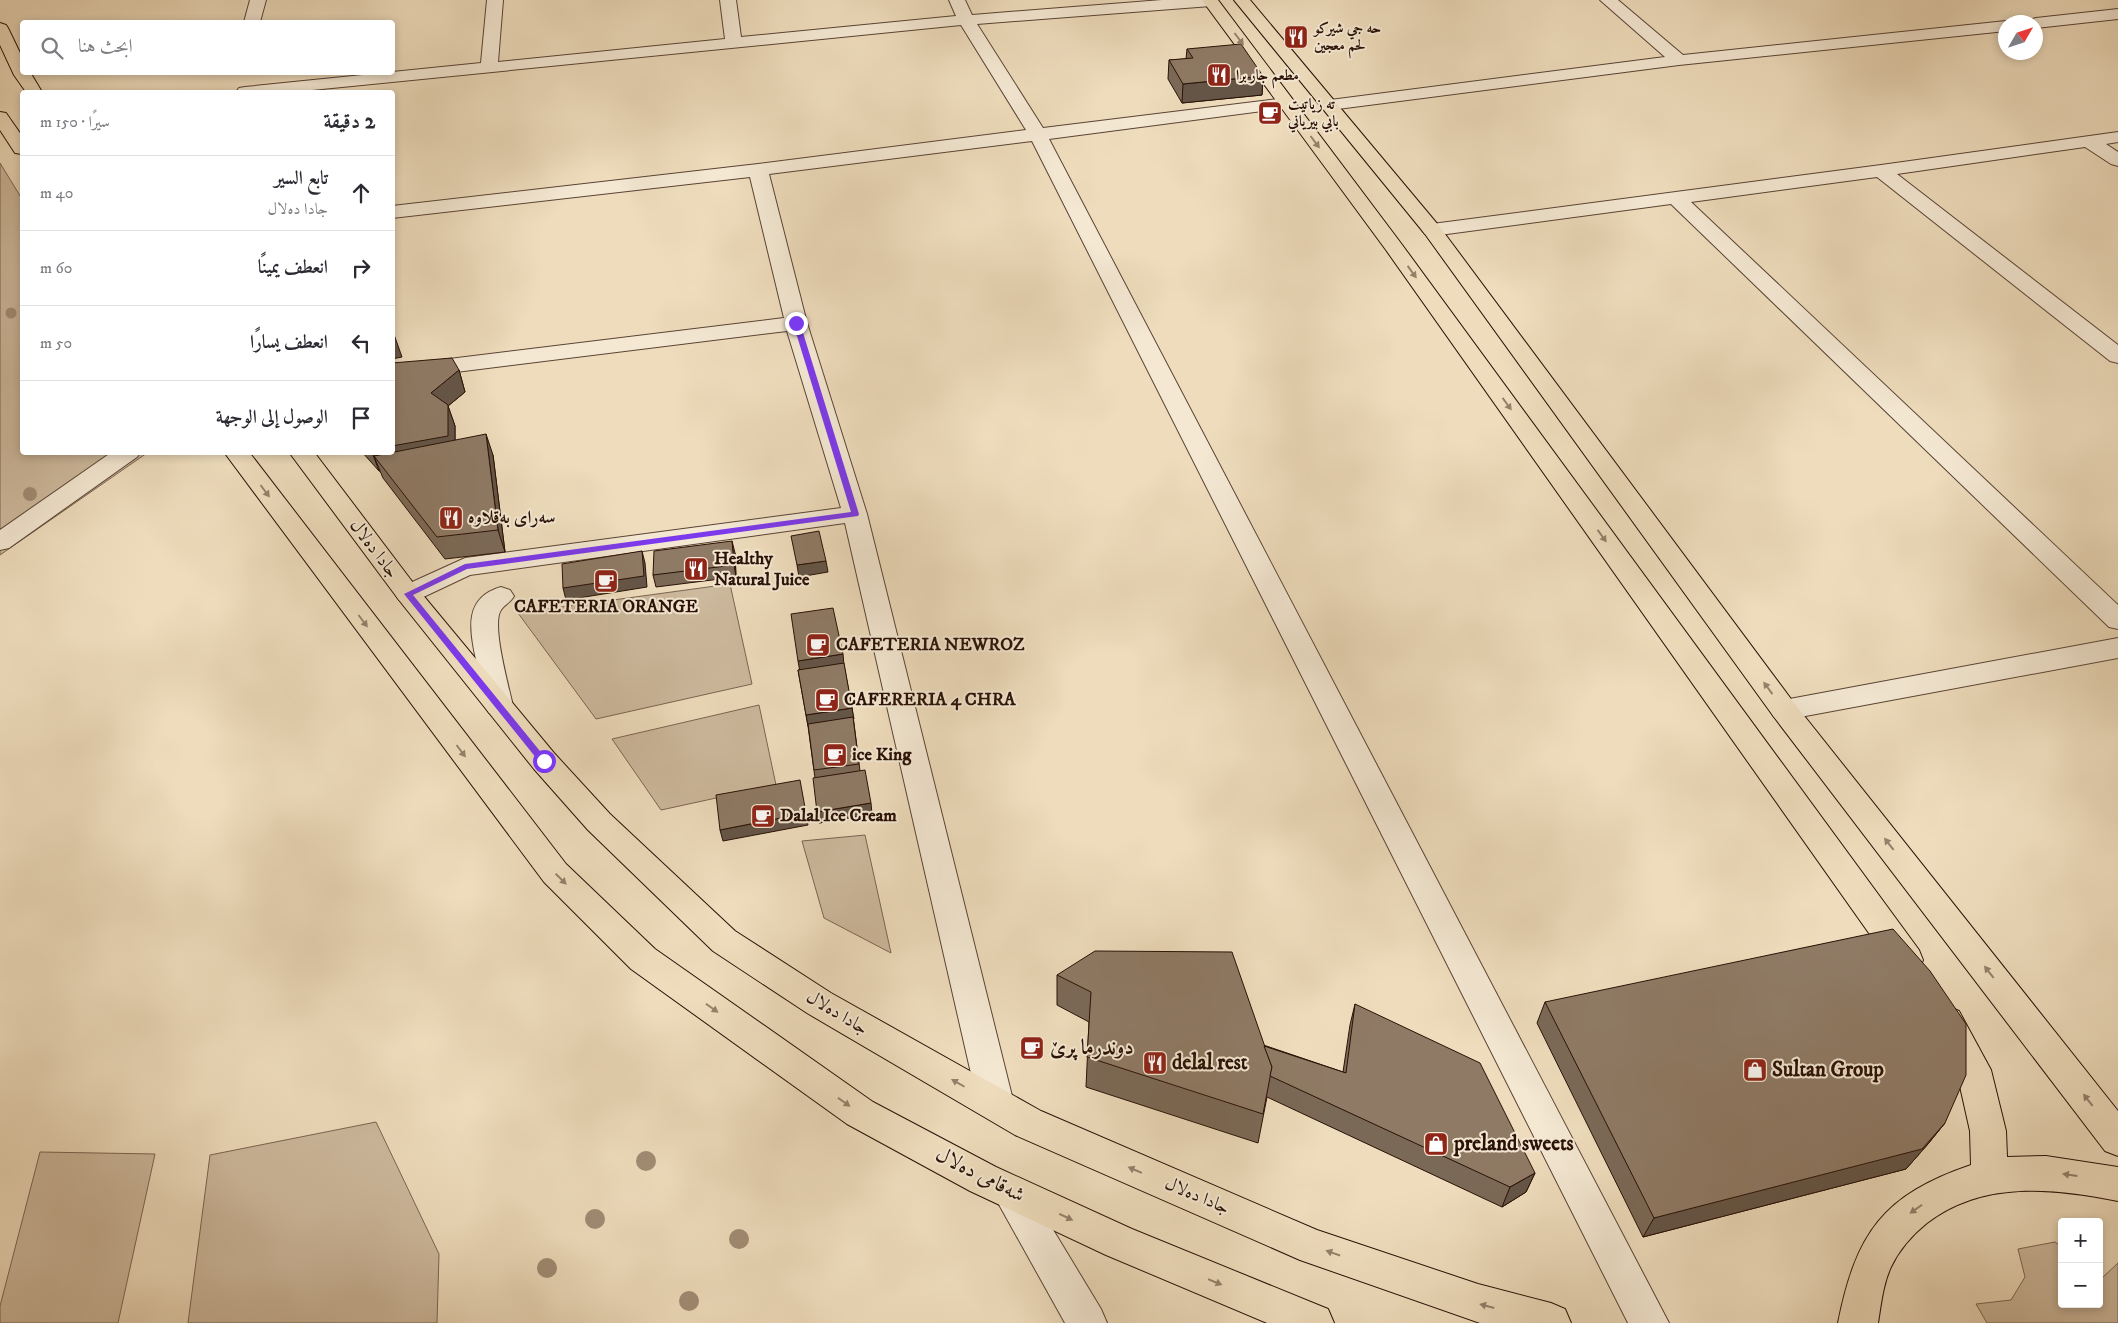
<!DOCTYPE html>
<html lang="ar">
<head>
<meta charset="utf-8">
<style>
  :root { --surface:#fff; --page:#f7f7f7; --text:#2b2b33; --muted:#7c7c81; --line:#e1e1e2 }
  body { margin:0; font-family:"IM FELL DW Pica",Amiri,serif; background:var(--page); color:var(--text); direction:rtl }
  .controls { position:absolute; right:15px; bottom:15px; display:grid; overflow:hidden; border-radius:5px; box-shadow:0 2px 8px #0003 }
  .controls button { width:45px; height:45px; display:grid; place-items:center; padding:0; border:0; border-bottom:1px solid var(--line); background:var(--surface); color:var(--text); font:25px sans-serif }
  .compass { position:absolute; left:1998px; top:15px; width:45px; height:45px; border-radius:50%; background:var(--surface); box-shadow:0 2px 8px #0003; rotate:51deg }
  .stop { position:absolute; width:15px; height:15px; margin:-11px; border:4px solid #7c3aed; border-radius:50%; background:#fff }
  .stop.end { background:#7c3aed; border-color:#fff; box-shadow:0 1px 5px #0008 }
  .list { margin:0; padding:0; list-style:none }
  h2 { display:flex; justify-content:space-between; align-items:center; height:65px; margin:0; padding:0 20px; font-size:21px }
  h2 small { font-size:16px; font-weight:400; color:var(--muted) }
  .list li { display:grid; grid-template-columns:32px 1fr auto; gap:15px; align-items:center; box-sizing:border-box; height:75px; padding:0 20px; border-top:1px solid var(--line) }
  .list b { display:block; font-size:19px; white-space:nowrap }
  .list p { margin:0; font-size:16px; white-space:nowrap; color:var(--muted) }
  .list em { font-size:16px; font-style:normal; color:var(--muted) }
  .icon { flex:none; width:28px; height:28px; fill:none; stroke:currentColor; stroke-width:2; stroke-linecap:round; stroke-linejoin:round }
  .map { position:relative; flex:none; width:2118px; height:1323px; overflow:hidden; direction:ltr }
  .search { position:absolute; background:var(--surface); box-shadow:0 2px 8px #0003; left:20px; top:20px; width:375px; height:55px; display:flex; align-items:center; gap:12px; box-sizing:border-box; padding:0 18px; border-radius:5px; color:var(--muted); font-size:19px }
  .panel { position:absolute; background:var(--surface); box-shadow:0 2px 8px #0003; left:20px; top:90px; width:375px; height:365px; border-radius:5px; direction:rtl }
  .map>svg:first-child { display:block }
</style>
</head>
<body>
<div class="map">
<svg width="2118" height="1323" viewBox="0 0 2118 1323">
  <rect width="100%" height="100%" fill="#eedcbc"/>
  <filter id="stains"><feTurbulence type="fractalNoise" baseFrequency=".004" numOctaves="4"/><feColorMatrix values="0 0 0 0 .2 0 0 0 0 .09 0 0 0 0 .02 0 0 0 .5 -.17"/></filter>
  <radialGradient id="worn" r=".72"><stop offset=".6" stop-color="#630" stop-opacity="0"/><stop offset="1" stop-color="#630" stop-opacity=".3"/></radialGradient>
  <!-- green -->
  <g fill="#cdb99d" stroke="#7b6452">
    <path d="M0 163 22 199V452L147 453 0 555Z"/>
    <path d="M730 584 752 684 596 719 518 613Z"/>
    <path d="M759 705 776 785 661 810 612 739Z"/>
    <path d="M865 835 891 953 824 918 802 841Z"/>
    <path d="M376 1122 439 1254 437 1323H188L210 1155Z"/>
    <path d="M40 1152 155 1154 118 1323H0V1306Z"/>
    <path d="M2055 1242 2062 1247V1304H2099V1276L2102 1278 2118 1263V1323H1987L1976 1304 2011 1300 2025 1277 2018 1249Z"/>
  </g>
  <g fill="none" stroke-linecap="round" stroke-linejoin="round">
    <defs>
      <g id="minor">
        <path d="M250 0H266L260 22H244Z"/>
        <path d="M487 0H503L498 62 725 39 720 0H736L741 37 956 16 949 0H965L972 15 1162 0H1218L1217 4 1211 6 977 24 1043 128 1286 98 1292 99 1295 103 1292 107 1286 108 1049 139 1669 1323H1628L1032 141 769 174 807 323 867 514 1014 1104 1008 1115 996 1120 984 1115 978 1104 845 523 470 575 417 600 408 603 399 600 395 594 399 588 465 558 841 508 787 331 392 380V366L784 318 750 177 392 218V206L758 164 1026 130 961 25 292 92H236L239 88 245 87 481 63Z"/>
        <path d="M1600 0H1618L1683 55 2006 21 2012 22H2006V31L1679 65 1330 110 1324 109 1321 105 1324 101 1330 100 1665 57Z"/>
        <path d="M2118 9V19L2036 28V22H2028L2030 20 2036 18Z"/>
        <path d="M2118 132V142L2106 144 2118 152V166L2111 164 2085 147 1897 174 2118 345V363L2110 361 1877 177 1691 202 2118 605V629L2109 627 1671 204 1432 236 1425 234 1422 230 1425 226 1432 224 1881 165Z"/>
        <path d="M112 452H141L137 457 9 548 0 550V530Z"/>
        <path d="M501 587 510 590 514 596C511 602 504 605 501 610 491 624 509 687 513 706L509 713 499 716 489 713 485 706C482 691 479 676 476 660 470 630 463 598 501 587Z"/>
        <path d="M2118 638V658L1784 720 1774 717 1770 710 1774 703 1784 700Z"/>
        <path d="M1010 1175 1023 1180 1101 1309 1107 1323H1065L992 1192 997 1180Z"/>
      </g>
      <g id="major">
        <path d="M1202 0H1218L1400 242 1919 950 1923 960 1919 970 1907 974 1895 970 1386 250Z"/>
        <path d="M1234 0H1250L1439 226 1794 703 2118 1111V1156L2105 1151 1774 717 1425 234Z"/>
        <path d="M0 23 6 25 8 28 22 57V72H30L42 92H26L14 75 0 45Z"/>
        <path d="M0 112 6 113 22 136V154L15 153 0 130Z"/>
        <path d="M224 452H249L566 864 655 949 873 1102 996 1167 1132 1229 1328 1309 1334 1323H1267L1106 1255 970 1191 847 1124 631 969 544 882Z"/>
        <path d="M289 452H314L417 588 554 753 610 814 735 931 831 993 1041 1111 1317 1230 1478 1284 1551 1303 1565 1309 1571 1323H1480L1300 1260 1015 1135 807 1013 713 951 588 830 534 769 399 600Z"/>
        <path d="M1947 1006 1959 1011 1991 1070 2006 1131 2007 1157 2046 1156 2118 1167V1201C2053 1188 1983 1180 1927 1223 1912 1235 1899 1250 1891 1267 1883 1284 1881 1305 1878 1323H1838C1856 1233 1883 1195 1971 1165L1970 1131 1957 1073 1930 1021 1935 1011Z"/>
      </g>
    </defs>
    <!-- minor casing -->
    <use href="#minor" stroke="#5a4334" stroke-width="2"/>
    <!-- major casing -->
    <use href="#major" stroke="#291006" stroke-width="2"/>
    <!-- minor -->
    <use href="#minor" fill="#f4e8d3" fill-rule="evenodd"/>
    <!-- major -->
    <use href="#major" fill="#eedcbc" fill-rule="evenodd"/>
  </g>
  <!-- trees -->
  <g fill="#a18c75">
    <circle cx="11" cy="313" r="5.5"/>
    <circle cx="30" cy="494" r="7"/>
    <circle cx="646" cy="1161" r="10"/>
    <circle cx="595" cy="1219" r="10"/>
    <circle cx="739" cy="1239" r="10"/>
    <circle cx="547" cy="1268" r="10"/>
    <circle cx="689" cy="1301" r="10"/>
  </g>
  <!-- wall -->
  <g fill="#7b6957" stroke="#291006">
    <path d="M1187 49 1263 76 1262 95 1182 103 1168 79 1169 60 1186 59Z"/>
    <path d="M459 370 465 392 448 406 455 426V440L493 455 505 552 445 559 383 478 380 471H379L362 452H392Z"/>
    <path d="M735 553 736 577 656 587 653 575Z"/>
    <path d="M844 665 852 708 860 771 872 814 819 823 815 778 808 726 798 670Z"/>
    <path d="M1057 975 1343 1072 1350 1025 1355 1004 1535 1173 1526 1192 1502 1207 1267 1097 1258 1143 1086 1087 1089 1022 1057 1005Z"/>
    <path d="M1545 1002 1945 1123 1928 1144 1906 1169 1643 1237 1537 1023Z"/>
  </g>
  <!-- shaded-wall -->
  <g fill="#645547" stroke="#291006">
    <path d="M1263 76 1262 95 1182 103 1183 84Z"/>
    <path d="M392 329 402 357 392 359Z"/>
    <path d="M459 370 465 392 448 406 455 426V458L374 456 380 471H379L372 452H392V446L431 393Z"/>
    <path d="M486 434 493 455 505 552 498 530Z"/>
    <path d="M732 541 735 553 736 577 734 565Z"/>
    <path d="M642 551 645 563 647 587 566 600 563 588Z"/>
    <path d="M826 561 828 572 799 577 797 565Z"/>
    <path d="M843 654 844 665 800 672 798 661Z"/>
    <path d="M852 708 854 719 808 726 806 715Z"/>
    <path d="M871 803 872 814 819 823 817 812Z"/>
    <path d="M806 813 808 825 723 841 720 830Z"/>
    <path d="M1945 1123 1928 1144 1906 1169 1643 1237 1654 1218Z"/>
    <path d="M1535 1173 1526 1192 1502 1207 1510 1187Z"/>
  </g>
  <!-- building -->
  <g fill="#8f7a65" stroke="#291006">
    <path d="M1241 44 1263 76 1183 84 1169 60 1193 58 1187 49Z"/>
    <path d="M452 358 459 370 431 393 448 405V436L392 446V363Z"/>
    <path d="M486 434 498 530 437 537 374 456Z"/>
    <path d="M819 531 826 561 797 565 791 536Z"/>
    <path d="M732 541 734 565 653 575 654 551Z"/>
    <path d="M642 551 644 576 563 588 562 564Z"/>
    <path d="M833 608 843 654 798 661 791 614Z"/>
    <path d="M844 663 852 708 806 715 798 670Z"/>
    <path d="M853 717 859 764 814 770 808 724Z"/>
    <path d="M865 770 871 803 817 812 813 778Z"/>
    <path d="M800 780 806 813 720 830 716 795Z"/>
    <path d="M1893 929 1930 971 1966 1024V1075L1945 1123 1922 1149 1654 1218 1545 1002Z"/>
    <path d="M1095 951 1232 952 1272 1067 1263 1114 1087 1057 1091 992 1057 975Z"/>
    <path d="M1355 1004 1480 1063 1535 1173 1510 1187 1270 1076 1272 1067 1264 1046 1346 1073Z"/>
  </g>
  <!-- one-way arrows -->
  <defs><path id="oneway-solid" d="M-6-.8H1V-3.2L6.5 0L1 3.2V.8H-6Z" transform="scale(1.25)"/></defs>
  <g fill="#95806a">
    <use href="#oneway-solid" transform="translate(1239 39) rotate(53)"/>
    <use href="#oneway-solid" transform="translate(1315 142) rotate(53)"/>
    <use href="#oneway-solid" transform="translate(1412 272) rotate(54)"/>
    <use href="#oneway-solid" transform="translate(1507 404) rotate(54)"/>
    <use href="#oneway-solid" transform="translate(265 491) rotate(53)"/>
    <use href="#oneway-solid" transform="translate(1602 536) rotate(54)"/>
    <use href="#oneway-solid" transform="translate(363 621) rotate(53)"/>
    <use href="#oneway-solid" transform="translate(1768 688) rotate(-126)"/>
    <use href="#oneway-solid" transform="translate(461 751) rotate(53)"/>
    <use href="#oneway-solid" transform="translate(1889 844) rotate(-128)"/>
    <use href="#oneway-solid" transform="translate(561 879) rotate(44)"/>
    <use href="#oneway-solid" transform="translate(1989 972) rotate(-128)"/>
    <use href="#oneway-solid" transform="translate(712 1008) rotate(35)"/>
    <use href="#oneway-solid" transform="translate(958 1083) rotate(-150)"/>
    <use href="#oneway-solid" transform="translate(2088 1100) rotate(-128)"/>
    <use href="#oneway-solid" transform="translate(844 1102) rotate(35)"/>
    <use href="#oneway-solid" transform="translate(1135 1170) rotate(-157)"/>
    <use href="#oneway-solid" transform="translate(2070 1175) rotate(-172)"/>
    <use href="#oneway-solid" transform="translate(1916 1209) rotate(145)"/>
    <use href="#oneway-solid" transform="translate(1066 1217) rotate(25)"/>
    <use href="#oneway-solid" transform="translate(1333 1253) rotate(-161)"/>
    <use href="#oneway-solid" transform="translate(1215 1282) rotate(22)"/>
    <use href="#oneway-solid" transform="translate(1487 1306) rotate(-165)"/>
  </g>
  <!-- route -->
  <path fill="#7c3aed" d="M796 321 800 323 859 514 858 516 467 569 413 595 548 761 544 765 541 764 404 594 465 564 851 512 793 323Z"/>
  <!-- icons -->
  <defs>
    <symbol id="restaurant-square" viewBox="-11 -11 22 22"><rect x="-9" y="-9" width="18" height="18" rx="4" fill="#8f2418" stroke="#f4e8d3"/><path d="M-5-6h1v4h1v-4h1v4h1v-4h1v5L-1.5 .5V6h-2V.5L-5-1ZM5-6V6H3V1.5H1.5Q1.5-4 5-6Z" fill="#fff"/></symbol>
    <symbol id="cafe-square" viewBox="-11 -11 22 22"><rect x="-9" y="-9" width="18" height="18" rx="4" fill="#8f2418" stroke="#f4e8d3"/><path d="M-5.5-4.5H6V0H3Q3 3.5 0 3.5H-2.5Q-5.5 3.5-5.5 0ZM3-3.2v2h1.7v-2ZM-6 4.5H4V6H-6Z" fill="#fff"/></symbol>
    <symbol id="shop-square" viewBox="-11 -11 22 22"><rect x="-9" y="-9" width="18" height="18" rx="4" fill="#8f2418" stroke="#f4e8d3"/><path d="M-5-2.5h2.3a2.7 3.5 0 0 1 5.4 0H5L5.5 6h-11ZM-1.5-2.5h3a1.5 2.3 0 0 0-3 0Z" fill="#fff"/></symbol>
  </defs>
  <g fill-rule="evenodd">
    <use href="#restaurant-square" x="1282" y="23" width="28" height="28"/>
    <use href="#restaurant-square" x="1205" y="61" width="28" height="28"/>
    <use href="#cafe-square" x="1256" y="99" width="28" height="28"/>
    <use href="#restaurant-square" x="437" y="504" width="28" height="28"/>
    <use href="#restaurant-square" x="682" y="555" width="28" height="28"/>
    <use href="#cafe-square" x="592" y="567" width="28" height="28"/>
    <use href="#cafe-square" x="804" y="631" width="28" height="28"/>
    <use href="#cafe-square" x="813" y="686" width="28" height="28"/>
    <use href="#cafe-square" x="821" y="741" width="28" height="28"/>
    <use href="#cafe-square" x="749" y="802" width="28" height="28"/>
    <use href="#cafe-square" x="1018" y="1034" width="28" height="28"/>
    <use href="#restaurant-square" x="1141" y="1049" width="28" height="28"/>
    <use href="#shop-square" x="1741" y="1056" width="28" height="28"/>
    <use href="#shop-square" x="1422" y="1130" width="28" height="28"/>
  </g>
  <g text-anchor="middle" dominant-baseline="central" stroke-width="4" stroke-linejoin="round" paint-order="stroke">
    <!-- far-poi labels -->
    <g font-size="15" font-weight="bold" fill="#291006" stroke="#f4e8d3" text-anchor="start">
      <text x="1314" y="28">حه جي شيركو<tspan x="1314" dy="17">لحم معجين</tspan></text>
      <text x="1236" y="75">مطعم جار برا</text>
      <text x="1288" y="104">ته زياتيت<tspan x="1288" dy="17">بابي بيرياني</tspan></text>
    </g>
    <!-- poi labels -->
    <g font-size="18" font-weight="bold" fill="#291006" stroke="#f4e8d3" text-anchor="start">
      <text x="468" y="518">سەراى بەقلاوە</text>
      <text x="714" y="559">Healthy<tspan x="714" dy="21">Natural Juice</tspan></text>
      <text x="606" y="607" text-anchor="middle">CAFETERIA ORANGE</text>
      <text x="836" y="645">CAFETERIA NEWROZ</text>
      <text x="844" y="700">CAFERERIA 4 CHRA</text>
      <text x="852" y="755">ice King</text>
      <text x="780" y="816">Dalal Ice Cream</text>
    </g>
    <!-- street labels -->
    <g font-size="18" fill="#291006" stroke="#f4e8d3">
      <text transform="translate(374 549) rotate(53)">جادا دەلال</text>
      <text transform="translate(837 1013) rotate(31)">جادا دەلال</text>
      <text transform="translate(1197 1196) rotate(23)">جادا دەلال</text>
    </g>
    <!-- near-poi labels -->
    <g font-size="21" font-weight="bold" fill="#291006" stroke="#f4e8d3" text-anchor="start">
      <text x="1050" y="1048">دوندرما پرێ</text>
      <text x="1172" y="1063">delal rest</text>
      <text x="1772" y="1070">Sultan Group</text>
      <text x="1454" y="1144">preland sweets</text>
    </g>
    <!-- near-street labels -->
    <g font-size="21" fill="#291006" stroke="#f4e8d3">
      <text transform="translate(980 1175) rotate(27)">شەقامی دەلال</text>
    </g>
  </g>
  <rect width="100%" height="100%" filter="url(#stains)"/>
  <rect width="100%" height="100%" fill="url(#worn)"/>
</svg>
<div class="controls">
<button>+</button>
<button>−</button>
</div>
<svg class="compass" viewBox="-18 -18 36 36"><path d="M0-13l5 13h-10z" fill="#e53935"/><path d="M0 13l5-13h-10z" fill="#7c7c81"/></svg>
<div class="stop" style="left:544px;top:761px"></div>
<div class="stop end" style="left:796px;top:323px"></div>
<div class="search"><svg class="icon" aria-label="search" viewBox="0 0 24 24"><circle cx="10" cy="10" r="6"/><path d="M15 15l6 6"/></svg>ابحث هنا</div>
<section class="panel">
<h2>2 دقيقة<small>سيرًا · 150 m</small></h2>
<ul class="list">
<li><svg class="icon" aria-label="ahead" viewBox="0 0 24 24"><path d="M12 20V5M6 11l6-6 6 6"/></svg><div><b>تابع السير</b><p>جادا دەلال</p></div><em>40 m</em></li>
<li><svg class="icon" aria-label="right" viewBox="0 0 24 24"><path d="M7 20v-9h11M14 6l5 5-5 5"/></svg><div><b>انعطف يمينًا</b></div><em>60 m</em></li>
<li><svg class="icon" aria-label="left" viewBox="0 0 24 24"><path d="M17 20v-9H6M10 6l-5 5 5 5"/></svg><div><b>انعطف يسارًا</b></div><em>50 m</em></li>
<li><svg class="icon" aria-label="arrive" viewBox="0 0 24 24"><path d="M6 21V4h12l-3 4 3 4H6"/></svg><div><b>الوصول إلى الوجهة</b></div></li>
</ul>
</section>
</div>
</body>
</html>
